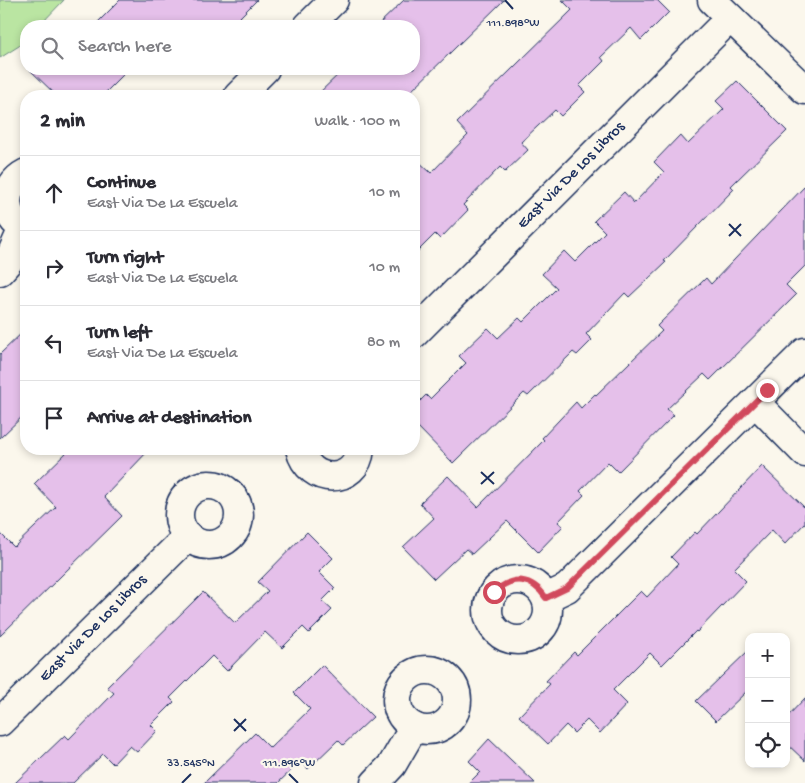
<!DOCTYPE html>
<html lang="en">
<head>
<meta charset="utf-8">
<style>
  :root { --surface:#fff; --page:#f7f7f7; --text:#2b2b33; --muted:#7c7c81; --line:#e1e1e2 }
  body { margin:0; font-family:"Gochi Hand",sans-serif; background:var(--page); color:var(--text) }
  .controls { position:absolute; right:15px; bottom:15px; display:grid; overflow:hidden; border-radius:10px; box-shadow:0 2px 8px #0003 }
  .controls button { width:45px; height:45px; display:grid; place-items:center; padding:0; border:0; border-bottom:1px solid var(--line); background:var(--surface); color:var(--text); font:25px sans-serif }
  .stop { position:absolute; width:15px; height:15px; margin:-11px; border:4px solid #d1495b; border-radius:50%; background:#fff }
  .stop.end { background:#d1495b; border-color:#fff; box-shadow:0 1px 5px #0008 }
  .list { margin:0; padding:0; list-style:none }
  h2 { display:flex; justify-content:space-between; align-items:center; height:65px; margin:0; padding:0 20px; font-size:21px }
  h2 small { font-size:16px; font-weight:400; color:var(--muted) }
  .list li { display:grid; grid-template-columns:32px 1fr auto; gap:15px; align-items:center; box-sizing:border-box; height:75px; padding:0 20px; border-top:1px solid var(--line) }
  .list b { display:block; font-size:19px; white-space:nowrap }
  .list p { margin:0; font-size:16px; white-space:nowrap; color:var(--muted) }
  .list em { font-size:16px; font-style:normal; color:var(--muted) }
  .icon { flex:none; width:28px; height:28px; fill:none; stroke:currentColor; stroke-width:2; stroke-linecap:round; stroke-linejoin:round }
  .map { position:relative; flex:none; width:805px; height:783px; overflow:hidden }
  .search { position:absolute; background:var(--surface); box-shadow:0 2px 8px #0003; left:20px; top:20px; width:400px; height:55px; display:flex; align-items:center; gap:12px; box-sizing:border-box; padding:0 18px; border-radius:20px; color:var(--muted); font-size:19px }
  .panel { position:absolute; background:var(--surface); box-shadow:0 2px 8px #0003; left:20px; top:90px; width:400px; height:365px; border-radius:20px }
  .map>svg:first-child { display:block }
</style>
</head>
<body>
<div class="map">
<svg width="805" height="783" viewBox="0 0 805 783">
  <rect width="100%" height="100%" fill="#fbf7ec"/>
  <filter id="ink" filterUnits="userSpaceOnUse"><feTurbulence type="fractalNoise" baseFrequency=".02" numOctaves="2"/><feDisplacementMap in="SourceGraphic" scale="10" xChannelSelector="R" yChannelSelector="G"/><feConvolveMatrix kernelMatrix="1 2 1 2 8 2 1 2 1" color-interpolation-filters="sRGB"/></filter>
  <g filter="url(#ink)">
    <!-- green -->
    <path fill="#bae5a2" stroke="#6a8a80" d="M0 0H64L39 26H26V39L19 46 0 58Z"/>
    <!-- building -->
    <g fill="#e5c0ea" stroke="#1b2f5e">
      <path d="M120 0H257L240 17 249 26H94Z"/>
      <path d="M404 0H504L406 96H316L344 69H414V26H377Z"/>
      <path d="M562 0H657L669 12 641 40 631 28 601 57 604 61 579 86 585 92 561 116 555 110 521 142 528 150 505 172 500 167 463 205 468 210 440 239 435 234 414 255V157L431 173 468 135 457 123 572 10Z"/>
      <path d="M29 69H129L102 96H57Z"/>
      <path d="M737 81 787 131 731 186 734 189 664 261 666 262 629 297 625 293 586 334 592 340 577 355 573 352 528 396 524 393 453 463 414 423V407L426 395 430 399 466 363 459 356 488 328 498 338 519 318 523 322 557 288 542 274 564 251 575 262 605 232 594 221 624 192 634 203 664 172 654 162 680 135 688 144 724 109 716 101Z"/>
      <path d="M805 186V266L786 285 796 295 710 380 704 374 667 409 674 415 618 472 608 462 580 491 584 495 558 522 563 526 538 552 507 521 472 554 466 549 434 579 403 547 434 518 420 503 448 476 478 507 544 440 542 438 576 402 581 408 595 394 596 395 662 331 657 326 706 278 711 284Z"/>
      <path d="M26 329V413L0 438V354Z"/>
      <path d="M70 449H150L104 497 122 516 0 636V533L14 547 56 507 34 484Z"/>
      <path d="M762 466 805 508V523L785 544 772 530 734 569 746 581 697 632 696 631 662 665 650 653 613 690 627 704 600 733 587 720 574 733 566 725 548 744 519 716 550 684 546 681 574 652 577 655 641 591 647 597 678 564 671 557 695 532 697 534Z"/>
      <path d="M307 532 333 558 319 572 335 588 322 601 332 610 309 633 303 627 282 648 265 632 227 671 212 656 170 698 174 702 151 725 157 731 137 752 130 746 113 764 103 754 73 783H15L65 735 69 739 114 693 107 687 203 592 235 623 268 591 258 582Z"/>
      <path d="M749 650V689L716 721 696 701Z"/>
      <path d="M322 665 373 717 343 745 338 740 308 769 301 761 278 783H204L255 733 270 748 310 709 294 693Z"/>
      <path d="M805 698V761L786 743V718Z"/>
      <path d="M489 739 533 781 535 783H469L480 772 469 761Z"/>
    </g>
    <g fill="none" stroke-linecap="round" stroke-linejoin="round">
      <defs>
        <g id="street">
          <path d="M712 0 805 90"/>
          <path d="M308 26 334 0"/>
          <path d="M238 96 265 69"/>
          <path d="M26 173C2 185 0 218 26 229"/>
          <path d="M0 271 8 262 23 228"/>
          <path d="M414 334 730 18"/>
          <path d="M755 402 805 453"/>
          <path d="M300 449C309 486 357 485 360 449"/>
          <circle cx="209" cy="515" r="30"/>
          <circle cx="518" cy="610" r="30"/>
          <path d="M546 598 567 588 805 352"/>
          <circle cx="427" cy="700" r="30"/>
          <path d="M0 722 188 536"/>
          <path d="M375 783 392 765 414 727"/>
        </g>
      </defs>
      <!-- street casing -->
      <use href="#street" stroke="#1b2f5e" stroke-width="31"/>
      <!-- street -->
      <use href="#street" stroke="#fbf7ec" stroke-width="28"/>
    </g>
  </g>
  <g fill="none" stroke-linecap="round" stroke-linejoin="round" filter="url(#ink)">
    <!-- route -->
    <path stroke="#d1495b" stroke-width="6" d="M494 592C513 575 532 577 546 598L567 588 767 390"/>
  </g>
  <!-- ticks -->
  <path fill="none" stroke="#1b2f5e" stroke-width="2" d="M505 0 513 9M729 224 741 236M729 236 741 224M481 472 494 484M481 484 494 472M234 719 246 731M234 731 246 719M289 774 298 783M182 783 191 774"/>
  <g text-anchor="middle" dominant-baseline="central" stroke-width="4.5" stroke-linejoin="round" paint-order="stroke">
    <!-- street labels -->
    <g font-size="16" fill="#1b2f5e" stroke="#fbf7ec">
      <text transform="translate(572 176) rotate(-45)">East Via De Los Libros</text>
      <text transform="translate(94 629) rotate(-45)">East Via De Los Libros</text>
    </g>
  </g>
  <g font-size="12" text-anchor="middle" fill="#1b2f5e" stroke="#fbf7ec" stroke-width="4.5" stroke-linejoin="round" paint-order="stroke">
    <text x="513" y="26">111.898°W</text>
    <text x="191" y="766">33.545°N</text>
    <text x="289" y="766">111.896°W</text>
  </g>
</svg>
<div class="controls">
<button>+</button>
<button>−</button>
<button><svg class="icon" aria-label="locate" viewBox="0 0 24 24"><circle cx="12" cy="12" r="6"/><path d="M12 2v4M12 18v4M2 12h4M18 12h4"/></svg></button>
</div>
<div class="stop" style="left:494px;top:592px"></div>
<div class="stop end" style="left:767px;top:390px"></div>
<div class="search"><svg class="icon" aria-label="search" viewBox="0 0 24 24"><circle cx="10" cy="10" r="6"/><path d="M15 15l6 6"/></svg>Search here</div>
<section class="panel">
<h2>2 min<small>Walk · 100 m</small></h2>
<ul class="list">
<li><svg class="icon" aria-label="ahead" viewBox="0 0 24 24"><path d="M12 20V5M6 11l6-6 6 6"/></svg><div><b>Continue</b><p>East Via De La Escuela</p></div><em>10 m</em></li>
<li><svg class="icon" aria-label="right" viewBox="0 0 24 24"><path d="M7 20v-9h11M14 6l5 5-5 5"/></svg><div><b>Turn right</b><p>East Via De La Escuela</p></div><em>10 m</em></li>
<li><svg class="icon" aria-label="left" viewBox="0 0 24 24"><path d="M17 20v-9H6M10 6l-5 5 5 5"/></svg><div><b>Turn left</b><p>East Via De La Escuela</p></div><em>80 m</em></li>
<li><svg class="icon" aria-label="arrive" viewBox="0 0 24 24"><path d="M6 21V4h12l-3 4 3 4H6"/></svg><div><b>Arrive at destination</b></div></li>
</ul>
</section>
</div>
</body>
</html>
